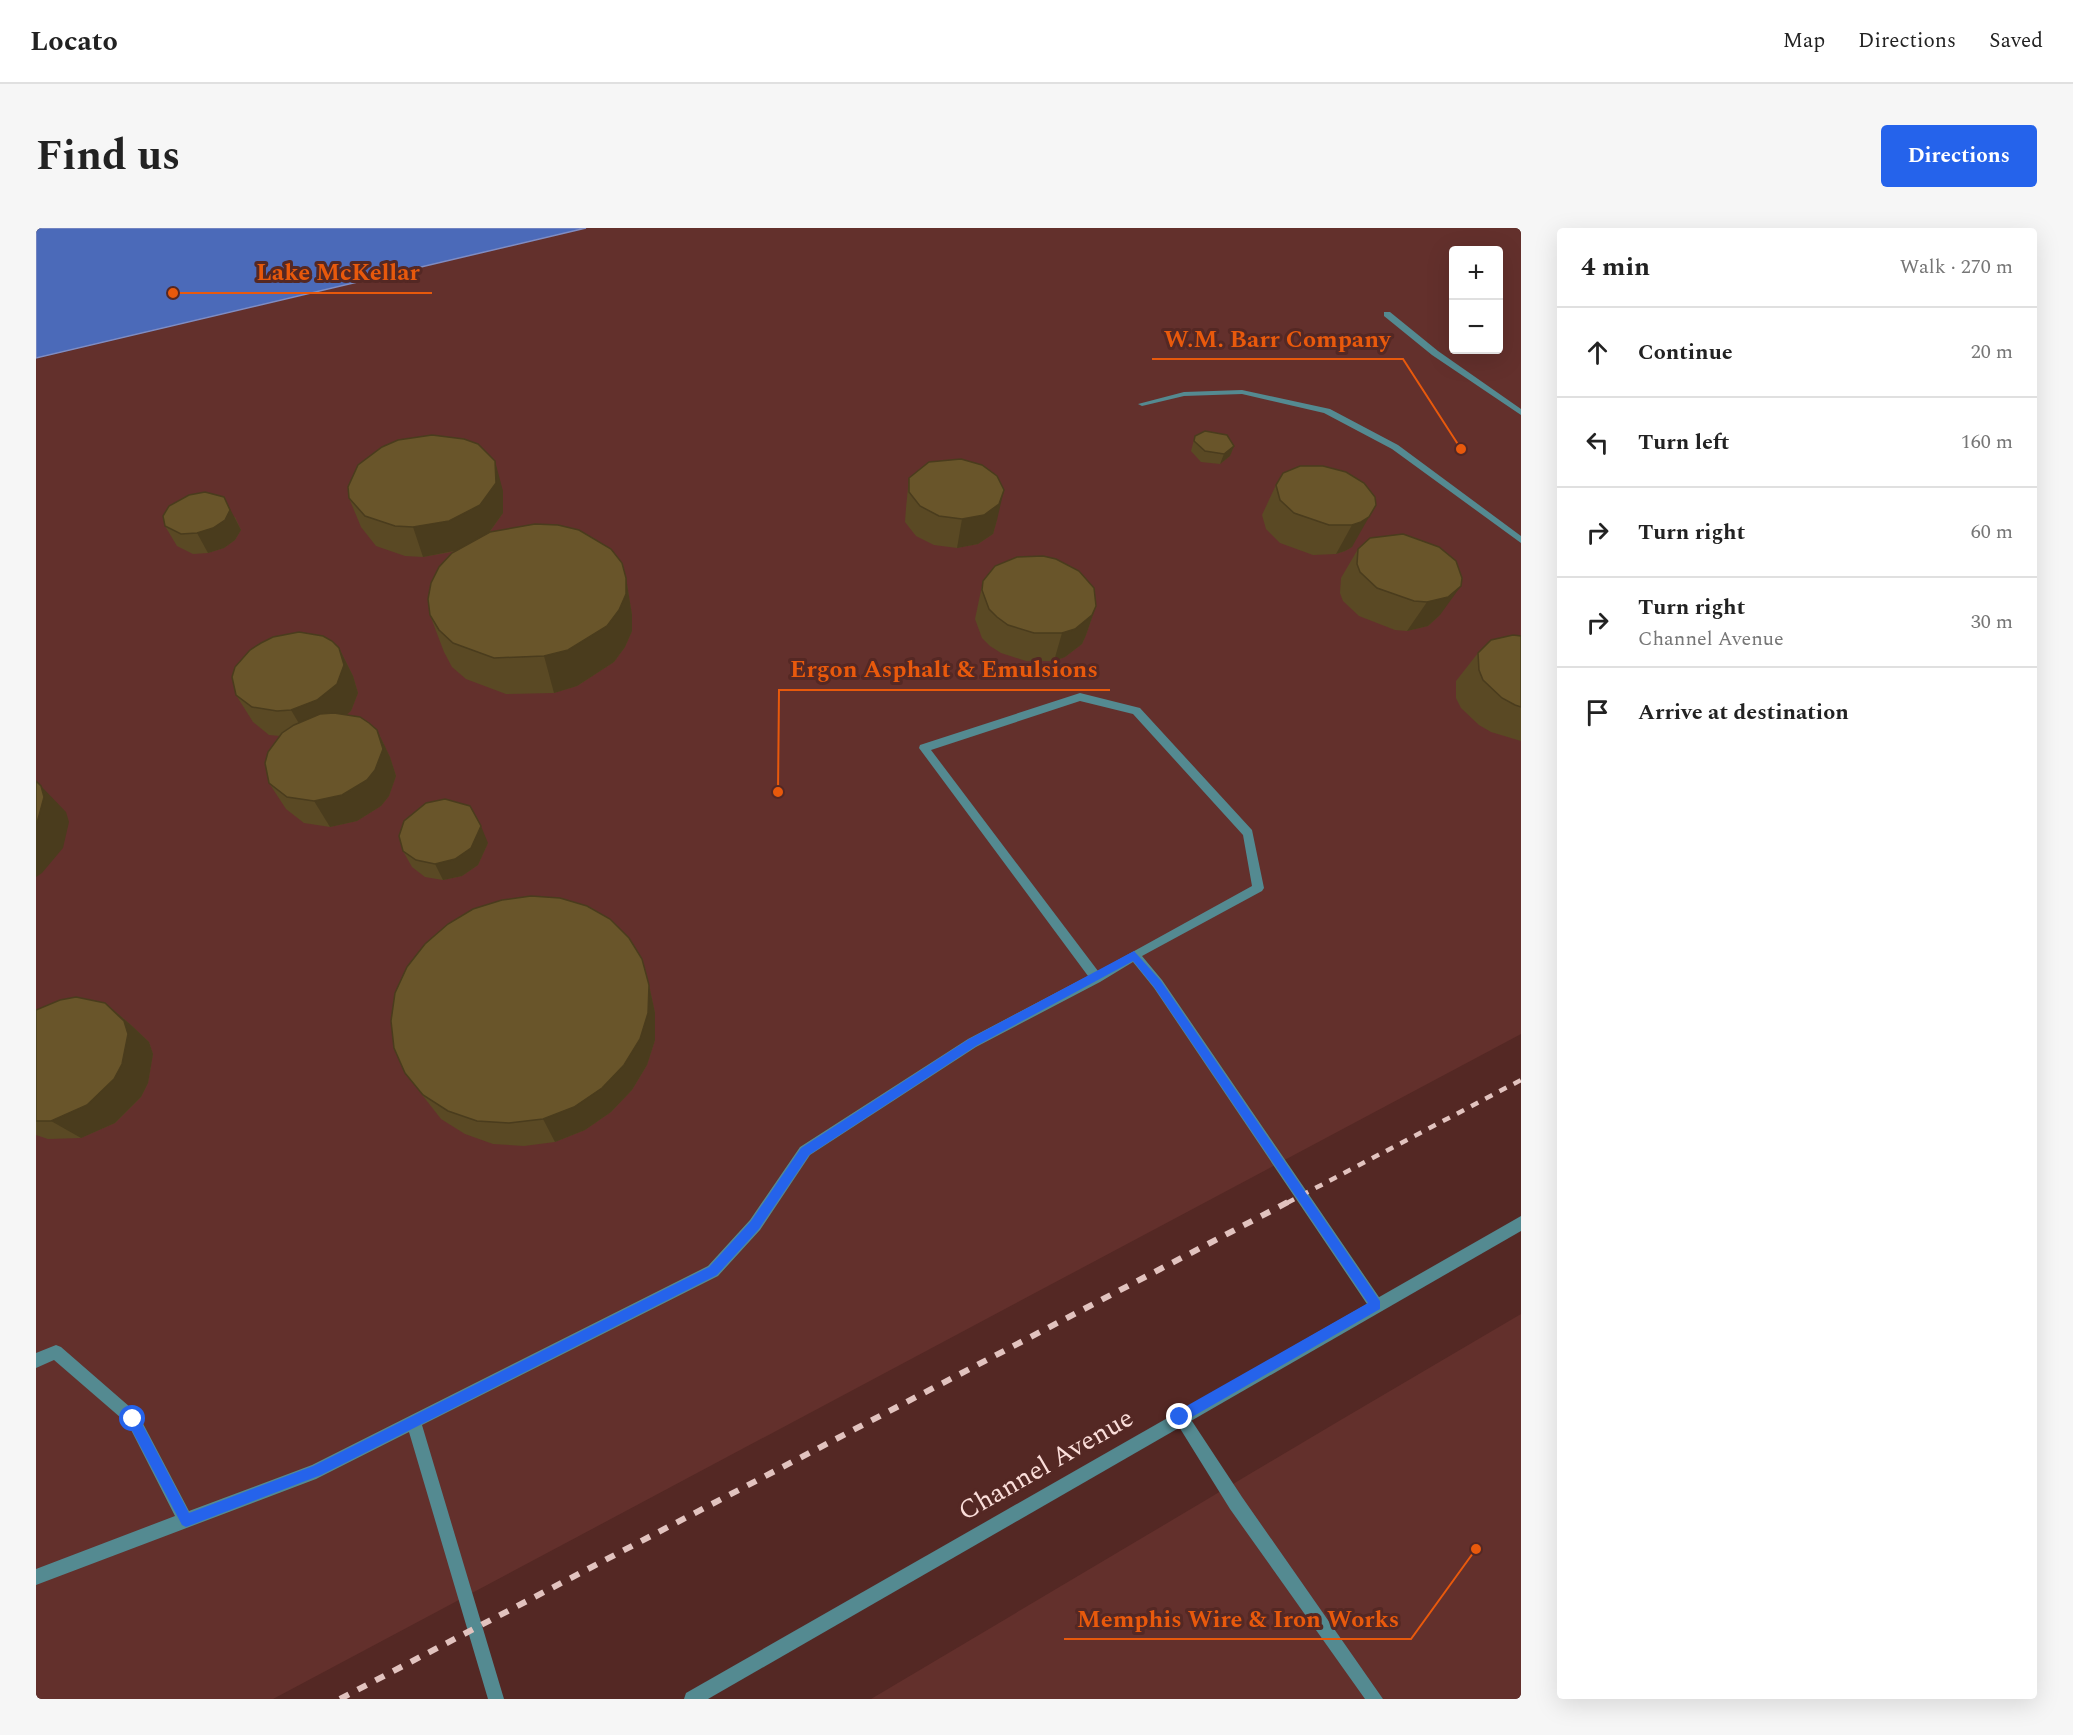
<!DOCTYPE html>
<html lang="en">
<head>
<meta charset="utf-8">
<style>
  :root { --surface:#fff; --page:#f6f6f6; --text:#222; --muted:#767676; --line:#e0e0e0; --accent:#2563eb }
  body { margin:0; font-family:Spectral,serif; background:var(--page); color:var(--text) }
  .controls { position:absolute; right:18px; top:18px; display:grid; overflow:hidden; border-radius:6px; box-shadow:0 6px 24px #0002 }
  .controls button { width:54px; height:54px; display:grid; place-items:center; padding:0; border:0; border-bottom:2px solid var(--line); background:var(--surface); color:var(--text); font:30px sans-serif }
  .stop { position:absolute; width:18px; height:18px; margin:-14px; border:4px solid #2563eb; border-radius:50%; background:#fff }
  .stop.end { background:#2563eb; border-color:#fff; box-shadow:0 2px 6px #0008 }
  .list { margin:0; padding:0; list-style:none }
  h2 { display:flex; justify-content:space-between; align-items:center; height:78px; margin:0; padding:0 24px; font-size:26px }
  h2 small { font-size:20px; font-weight:400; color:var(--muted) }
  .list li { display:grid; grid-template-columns:39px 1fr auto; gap:18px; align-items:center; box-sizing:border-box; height:90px; padding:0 24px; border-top:2px solid var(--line) }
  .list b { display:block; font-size:22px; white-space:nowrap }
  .list p { margin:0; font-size:20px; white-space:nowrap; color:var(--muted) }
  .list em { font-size:20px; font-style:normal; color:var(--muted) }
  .icon { flex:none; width:33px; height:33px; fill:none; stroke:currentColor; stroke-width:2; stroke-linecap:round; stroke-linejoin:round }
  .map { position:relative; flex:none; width:1485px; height:1471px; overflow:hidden; border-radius:6px }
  header { display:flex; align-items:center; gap:36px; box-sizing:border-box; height:84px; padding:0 30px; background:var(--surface); border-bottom:2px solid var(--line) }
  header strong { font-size:28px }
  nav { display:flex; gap:33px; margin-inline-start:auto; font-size:21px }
  .intro { display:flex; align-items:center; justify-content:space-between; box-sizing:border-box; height:144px; padding:0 36px }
  h1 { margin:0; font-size:42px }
  .button { padding:15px 27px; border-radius:6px; background:var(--accent); color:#fff; font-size:21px; font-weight:700 }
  main { display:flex; gap:36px; padding:0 36px }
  aside { flex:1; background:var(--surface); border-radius:6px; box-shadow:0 6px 24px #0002 }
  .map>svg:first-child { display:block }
</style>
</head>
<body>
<header>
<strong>Locato</strong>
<nav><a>Map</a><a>Directions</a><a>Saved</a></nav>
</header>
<div class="intro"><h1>Find us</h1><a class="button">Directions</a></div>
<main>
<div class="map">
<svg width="1485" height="1471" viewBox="0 0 1485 1471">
  <rect width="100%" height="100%" fill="#542824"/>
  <!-- built -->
  <g fill="#63302c" fill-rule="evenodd">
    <path d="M550 0H1485V806L237 1471H0V131ZM1418 22H1462V122H1418Z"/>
    <path d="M1485 1086V1471H835L1303 1193Z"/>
  </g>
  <!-- water -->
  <path fill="#4b6ab9" stroke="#808dc3" stroke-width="1.5" d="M0 0H550L0 130Z"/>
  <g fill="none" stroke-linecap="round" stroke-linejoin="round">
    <!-- lane -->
    <g fill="#548a91" fill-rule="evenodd">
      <path d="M1348 84H1354L1402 123 1485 181V187L1396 127 1348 88Z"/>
      <path d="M1206 162 1294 181 1362 217 1485 308V315L1356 221 1288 185 1206 166 1148 168 1106 178 1102 176 1148 164Z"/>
      <path d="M1044 465 1104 480 1216 602 1228 660 1226 663 1106 728 1126 752 1345 1072 1347 1077 1345 1082 1340 1084 1335 1082 1118 760 1097 734 1064 754 940 819 774 927 724 1002 682 1048 386 1197 468 1471H452L373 1204 280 1251 0 1357V1341L139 1288 92 1196 18 1132 0 1140V1125L20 1117 25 1119 102 1186 153 1283 276 1237 672 1038 714 992 764 919 932 811 1052 748 883 520 884 517ZM1044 473 1097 486 1207 607 1216 658 1062 743 895 522Z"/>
      <path d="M1145 1181 1150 1184 1206 1269 1347 1471H1329L1194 1281 1140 1194 1137 1189 1140 1184Z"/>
    </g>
    <!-- street -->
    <path fill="#548a91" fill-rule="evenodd" d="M1485 988V1003L672 1471H648L650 1465Z"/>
    <!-- rail-far1 -->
    <path stroke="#e2c3bf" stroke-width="4.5" stroke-dasharray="8 8" stroke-linecap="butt" d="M1251 975 1485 852"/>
    <!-- rail -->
    <path stroke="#e2c3bf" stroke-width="6" stroke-dasharray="10 10" stroke-linecap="butt" d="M304 1471 1254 973"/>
  </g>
  <!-- wall -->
  <g fill="#5a4924">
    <path d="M1159 208 1198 218 1194 228 1184 236 1165 234 1155 223Z"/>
    <path d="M873 250 961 292 957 306 942 316 921 320 898 317 880 308 869 294 870 280Z"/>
    <path d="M1328 255 1316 319 1309 323 1300 326 1277 327 1244 315 1230 301 1226 287 1240 257Z"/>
    <path d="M467 263V285L453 305 590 350 596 387V403L589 419 578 434 541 458 518 465 470 466 430 451 416 439 408 424 394 387 421 323 387 329 369 328 340 318 325 299 313 270Z"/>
    <path d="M199 289 205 302 199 312 188 320 172 325 157 326 141 318 129 298Z"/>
    <path d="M1334 310 1404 387 1392 398 1371 403 1359 402 1323 388 1307 373 1304 365 1305 350 1322 321Z"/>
    <path d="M947 353 1060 378 1050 407 1046 416 1029 429 1018 433H990L965 425 954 418 946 410 939 391Z"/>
    <path d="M1485 408V513L1455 504 1443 497 1425 480 1420 470V453L1442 425Z"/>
    <path d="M303 420 317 448 322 465 315 483 310 487 341 502 354 529 360 548 353 568 345 578 321 593 294 599 268 595 250 581 233 555 244 508 233 507 217 494 200 467Z"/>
    <path d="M452 615 442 637 426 648 407 652 389 649 376 639 367 623Z"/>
    <path d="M613 757 619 785V812L611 837 596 862 575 884 549 902 519 914 488 918 457 916 429 906 405 891 369 845Z"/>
    <path d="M69 775 95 797 113 814 117 826 112 855 105 869 79 895 45 910 12 911 0 907V782Z"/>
  </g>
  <!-- shaded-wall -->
  <g fill="#4a3c1d">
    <path d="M1198 218 1194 228 1184 236 1188 226Z"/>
    <path d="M459 233 467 263V285L452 306 423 322 387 329 377 299Z"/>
    <path d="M968 262 961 292 957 306 942 316 921 320 926 291Z"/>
    <path d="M188 269 205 302 199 312 188 320 172 325 161 305Z"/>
    <path d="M1333 289 1316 319 1309 323 1300 326 1316 297Z"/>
    <path d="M590 350 596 387V403L589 419 578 434 541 458 518 465 508 428Z"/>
    <path d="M1425 358 1404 387 1392 398 1371 403 1391 374Z"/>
    <path d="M1060 378 1050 407 1046 416 1029 429 1018 433 1026 405Z"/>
    <path d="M303 420 317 448 322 465 315 483 296 499 271 509 255 482Z"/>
    <path d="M341 502 354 529 360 548 353 568 345 578 321 593 294 599 278 573Z"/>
    <path d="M5 558 30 584 33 594 27 620 6 645 0 649V596Z"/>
    <path d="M445 598 452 615 442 637 426 648 407 652 399 636Z"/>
    <path d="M613 757 619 785V812L611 837 596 862 575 884 549 902 519 914 507 891Z"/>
    <path d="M69 775 95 797 113 814 117 826 112 855 105 869 79 895 45 910 15 893Z"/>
  </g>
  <!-- building -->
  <g fill="#69552a" stroke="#4a3c1d" stroke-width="1.5">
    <path d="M1169 203 1191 207 1198 218 1188 226 1169 223 1158 213 1159 208Z"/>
    <path d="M396 207 428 211 442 216 459 233 460 255 444 277 413 293 377 299 359 298 329 288 313 270 312 259 322 237 346 219 362 212Z"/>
    <path d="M925 231 946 237 961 248 968 262 963 276 948 287 926 291 903 288 884 278 873 264V250L893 234Z"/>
    <path d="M1264 238H1287L1310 244 1328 255 1339 269 1340 277 1333 289 1325 294 1316 297H1293L1258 285 1244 272 1240 257 1247 245Z"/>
    <path d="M169 264 188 269 194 282 189 292 177 300 161 305 145 306 129 298 127 288 133 278 153 267Z"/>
    <path d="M499 296 522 297 543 302 575 321 586 335 590 350V366L583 382 571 398 532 422 508 428 458 430 417 415 403 402 394 387 392 371 395 355 403 339 416 325 454 304Z"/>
    <path d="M1367 306 1403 319 1420 333 1426 350 1425 358 1412 369 1391 374 1378 373 1341 360 1324 344 1321 336 1322 321 1334 310Z"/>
    <path d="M1007 328 1020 331 1043 343 1058 360 1060 378 1056 387 1039 401 1026 405H998L972 397 961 389 953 381 946 362 947 353 959 338 981 329Z"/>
    <path d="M263 404 287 408 296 413 303 420 308 437 301 456 281 472 255 482 241 483 216 479 200 467 196 449 199 439 214 422 225 415 237 409Z"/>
    <path d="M1477 407 1485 408V479L1479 477 1466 470 1447 452 1443 442 1442 425 1455 412Z"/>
    <path d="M298 485 324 489 333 495 341 502 347 521 339 542 331 552 306 567 278 573 251 569 233 555 229 535 232 524 246 505 258 497 284 486Z"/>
    <path d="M0 553 5 558 8 569 1 595 0 596Z"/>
    <path d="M409 571 434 578 445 598 435 620 419 631 399 636 380 632 367 623 363 608 368 593 390 575Z"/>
    <path d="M495 668 524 670 551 678 574 691 593 710 606 731 613 757 612 785 604 811 588 837 566 860 538 879 507 891 473 895 441 893 412 883 387 867 369 845 358 820 355 793 359 765 371 739 389 716 412 696 437 681 466 672Z"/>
    <path d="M40 769 69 775 88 793 92 806 86 836 78 851 51 877 15 893H0V782L24 772Z"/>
  </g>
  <!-- route -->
  <path fill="#2563eb" d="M1098 723 1125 753 1344 1073V1081L1149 1193H1140V1184L1332 1075 1118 759 1097 733 940 818 773 927 723 1001 681 1047 285 1247 150 1299 146 1297 92 1195V1186H101L153 1285 277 1238 673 1039 715 993 765 920 933 811Z"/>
  <g text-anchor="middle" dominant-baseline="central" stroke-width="6" stroke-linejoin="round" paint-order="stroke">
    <!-- near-street labels -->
    <g font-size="27" fill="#fbdeda" stroke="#542824">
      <text transform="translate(1010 1237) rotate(-30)">Channel Avenue</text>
    </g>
  </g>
  <!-- callouts -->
  <path fill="none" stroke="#e8590c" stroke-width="2" d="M137 65L208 65H396M1425 221L1367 131H1116M742 564L743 462H1074M1440 1321L1375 1411H1028"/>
  <g fill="#e8590c" stroke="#542824" stroke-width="2">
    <circle cx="137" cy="65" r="6"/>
    <circle cx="1425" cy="221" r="6"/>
    <circle cx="742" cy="564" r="6"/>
    <circle cx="1440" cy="1321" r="6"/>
  </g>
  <g font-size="24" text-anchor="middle" font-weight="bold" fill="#e8590c" stroke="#542824" stroke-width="6" stroke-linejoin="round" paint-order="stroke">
    <text x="302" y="52">Lake McKellar</text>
    <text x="1241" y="119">W.M. Barr Company</text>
    <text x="908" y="449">Ergon Asphalt &amp; Emulsions</text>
    <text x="1202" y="1399">Memphis Wire &amp; Iron Works</text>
  </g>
</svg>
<div class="controls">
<button>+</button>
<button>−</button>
</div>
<div class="stop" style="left:97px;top:1191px"></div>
<div class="stop end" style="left:1144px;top:1189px"></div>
</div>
<aside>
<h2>4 min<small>Walk · 270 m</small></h2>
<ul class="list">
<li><svg class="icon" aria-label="ahead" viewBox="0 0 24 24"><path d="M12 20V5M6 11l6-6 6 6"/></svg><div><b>Continue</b></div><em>20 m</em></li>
<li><svg class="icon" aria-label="left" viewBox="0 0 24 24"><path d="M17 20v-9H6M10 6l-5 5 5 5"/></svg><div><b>Turn left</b></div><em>160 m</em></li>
<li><svg class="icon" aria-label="right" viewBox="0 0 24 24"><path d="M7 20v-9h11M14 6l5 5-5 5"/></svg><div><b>Turn right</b></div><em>60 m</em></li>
<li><svg class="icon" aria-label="right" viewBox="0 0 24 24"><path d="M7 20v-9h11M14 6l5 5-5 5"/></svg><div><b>Turn right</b><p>Channel Avenue</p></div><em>30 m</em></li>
<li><svg class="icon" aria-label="arrive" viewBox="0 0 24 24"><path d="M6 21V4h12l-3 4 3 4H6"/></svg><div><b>Arrive at destination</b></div></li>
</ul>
</aside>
</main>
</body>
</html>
